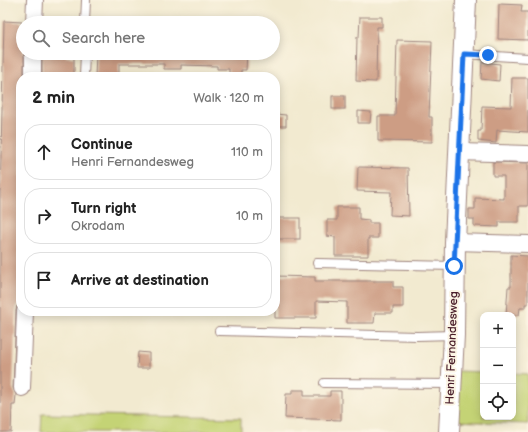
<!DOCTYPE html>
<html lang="en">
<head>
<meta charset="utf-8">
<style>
  :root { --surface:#fff; --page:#f6f6f6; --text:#222; --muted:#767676; --line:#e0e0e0 }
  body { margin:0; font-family:"Balsamiq Sans",sans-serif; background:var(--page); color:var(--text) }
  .controls { position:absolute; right:12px; bottom:12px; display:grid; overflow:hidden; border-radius:8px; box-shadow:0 2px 10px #0003 }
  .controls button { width:36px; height:36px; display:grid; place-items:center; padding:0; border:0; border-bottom:1px solid var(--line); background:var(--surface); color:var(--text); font:20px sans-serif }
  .stop { position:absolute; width:12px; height:12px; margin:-9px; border:3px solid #1a73e8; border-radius:50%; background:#fff }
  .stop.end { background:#1a73e8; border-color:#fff; box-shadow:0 1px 4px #0008 }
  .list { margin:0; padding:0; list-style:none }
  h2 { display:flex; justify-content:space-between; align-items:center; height:52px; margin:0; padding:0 16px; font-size:17px }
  h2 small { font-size:13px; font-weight:400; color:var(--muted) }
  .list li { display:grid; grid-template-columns:26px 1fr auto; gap:12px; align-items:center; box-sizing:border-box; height:56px; margin:0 8px 8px; padding:0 8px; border:1px solid var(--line); border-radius:16px }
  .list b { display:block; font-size:15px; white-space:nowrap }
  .list p { margin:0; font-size:13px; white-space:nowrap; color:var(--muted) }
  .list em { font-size:13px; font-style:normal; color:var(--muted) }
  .icon { flex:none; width:22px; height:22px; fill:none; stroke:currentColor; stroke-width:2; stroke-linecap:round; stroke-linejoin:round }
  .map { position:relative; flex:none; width:528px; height:432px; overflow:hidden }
  .search { position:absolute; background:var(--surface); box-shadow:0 2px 10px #0003; left:16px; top:16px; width:264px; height:44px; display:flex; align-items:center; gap:10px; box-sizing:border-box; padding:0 14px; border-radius:22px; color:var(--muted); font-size:15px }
  .panel { position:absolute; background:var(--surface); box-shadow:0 2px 10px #0003; left:16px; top:72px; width:264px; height:244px; border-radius:16px }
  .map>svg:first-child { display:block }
</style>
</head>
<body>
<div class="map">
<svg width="528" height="432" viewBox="0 0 528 432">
  <rect width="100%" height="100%" fill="#fcf5e5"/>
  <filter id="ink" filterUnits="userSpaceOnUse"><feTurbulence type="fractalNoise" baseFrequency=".025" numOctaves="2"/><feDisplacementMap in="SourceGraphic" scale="8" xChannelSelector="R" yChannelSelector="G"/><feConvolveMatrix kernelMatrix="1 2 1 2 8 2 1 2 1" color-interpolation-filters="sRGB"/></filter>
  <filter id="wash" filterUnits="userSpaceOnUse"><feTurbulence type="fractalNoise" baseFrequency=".012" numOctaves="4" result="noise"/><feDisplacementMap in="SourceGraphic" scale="16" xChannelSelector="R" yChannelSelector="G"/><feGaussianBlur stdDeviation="0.9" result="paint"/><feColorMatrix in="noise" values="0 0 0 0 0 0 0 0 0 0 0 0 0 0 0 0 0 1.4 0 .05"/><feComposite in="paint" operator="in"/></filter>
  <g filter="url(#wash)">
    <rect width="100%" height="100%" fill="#f2ead0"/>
    <!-- green -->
    <g fill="#c4d375" stroke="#877950">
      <path d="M457 371 483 372V417H513V373L528 374V424L455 421Z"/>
      <path d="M42 414 241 418V432H41Z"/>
    </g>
    <g id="blocks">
      <!-- building -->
      <g fill="#cd9d84">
        <path d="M499 4 522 5 521 12H528V40L498 39Z"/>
        <path d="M360 17H382V27H377L376 82 356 81 357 37H359Z"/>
        <path d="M4 21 22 22 21 46H23L24 53V77H21V200H20L18 226H21L19 263H21V285L20 303 17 306 16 311 13 388 16 395 15 405H12L11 432H0V197Z"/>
        <path d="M397 40 432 41 429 117H432V142L378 141V116H395Z"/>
        <path d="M42 53H66V57H74V77H42Z"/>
        <path d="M96 53H247L246 70H241V76H229V69H217V66L181 65V69H164V64H119V77H95Z"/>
        <path d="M482 62 500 64 499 81 481 79Z"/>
        <path d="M512 78H528V132L497 130 496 143 478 141V131H481L482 106 511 107Z"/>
        <rect x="332" y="96" width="13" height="13"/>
        <path d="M358 111 371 112 370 123H358Z"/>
        <path d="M275 114 286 115V126H275Z"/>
        <path d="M493 162 528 163V206H519V222H499V227L474 226V219H469V209H475V198L504 199V176H493Z"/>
        <path d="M358 167 408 168 409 216 390 215 391 192 357 191Z"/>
        <path d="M337 207H359V219L369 220V223H378V238H368V256H335V237L327 236V220H337Z"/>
        <rect x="278" y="218" width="22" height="21"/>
        <path d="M511 255 528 256V304H525V308H520L519 315H506L508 287H511Z"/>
        <path d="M275 276 315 277V281H393V287H403V307H393V313H375L374 323H347V302L316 301V318H275Z"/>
        <path d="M138 352 149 353V368H137Z"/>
        <path d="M292 390H304V396H330V391H341V420L285 418 286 394H292Z"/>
      </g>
    </g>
  </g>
  <g filter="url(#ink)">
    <use href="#blocks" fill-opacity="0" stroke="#9e847e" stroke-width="1"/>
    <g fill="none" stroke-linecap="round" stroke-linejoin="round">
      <defs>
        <g id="service">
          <path d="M85 23 86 0"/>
          <path d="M464 54 528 58"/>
          <path d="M84 77 85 53"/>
          <path d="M317 263 454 266"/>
          <path d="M219 331 417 336 454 335"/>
          <path d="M324 383 451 384"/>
        </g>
        <g id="minor">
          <path d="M34 23 35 0"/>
          <path d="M33 77V53"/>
          <path d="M459 152 528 154"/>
          <path d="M455 242 528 244"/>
          <path d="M22 388 25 311"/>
        </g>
        <path id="tertiary" d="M449 432 454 335 455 242 466 0"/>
      </defs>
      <!-- service casing -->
      <use href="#service" stroke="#9e847e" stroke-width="10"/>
      <!-- minor casing -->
      <use href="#minor" stroke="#9e847e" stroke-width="18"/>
      <!-- tertiary casing -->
      <use href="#tertiary" stroke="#9e847e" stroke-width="22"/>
      <!-- service -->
      <use href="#service" stroke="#fff" stroke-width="8"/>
      <!-- minor -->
      <use href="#minor" stroke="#fff" stroke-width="16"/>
      <!-- tertiary -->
      <use href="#tertiary" stroke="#fff" stroke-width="20"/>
    </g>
  </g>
  <g fill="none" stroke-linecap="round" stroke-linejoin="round" filter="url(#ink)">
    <!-- route -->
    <path stroke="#1a73e8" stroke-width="5" d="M454 266 464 54 488 55"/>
  </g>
  <g text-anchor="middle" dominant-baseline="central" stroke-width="4" stroke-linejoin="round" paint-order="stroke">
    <!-- street labels -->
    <g font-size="12" fill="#4a1f2b" stroke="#fcf5e5">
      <text transform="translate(452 348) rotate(-88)">Henri Fernandesweg</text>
    </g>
  </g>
</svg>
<div class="controls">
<button>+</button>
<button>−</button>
<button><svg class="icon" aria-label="locate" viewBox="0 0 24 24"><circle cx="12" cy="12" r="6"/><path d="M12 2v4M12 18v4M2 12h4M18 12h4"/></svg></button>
</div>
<div class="stop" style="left:454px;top:266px"></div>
<div class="stop end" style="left:488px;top:55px"></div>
<div class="search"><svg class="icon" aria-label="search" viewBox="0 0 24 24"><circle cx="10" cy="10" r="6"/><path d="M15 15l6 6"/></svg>Search here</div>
<section class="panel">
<h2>2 min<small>Walk · 120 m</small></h2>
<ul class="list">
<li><svg class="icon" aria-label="ahead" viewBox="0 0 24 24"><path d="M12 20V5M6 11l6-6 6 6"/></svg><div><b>Continue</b><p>Henri Fernandesweg</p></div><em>110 m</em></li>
<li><svg class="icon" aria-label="right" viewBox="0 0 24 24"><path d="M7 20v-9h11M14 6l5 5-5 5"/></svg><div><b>Turn right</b><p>Okrodam</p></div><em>10 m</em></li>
<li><svg class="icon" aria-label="arrive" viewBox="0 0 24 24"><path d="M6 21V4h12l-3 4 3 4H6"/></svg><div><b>Arrive at destination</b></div></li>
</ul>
</section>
</div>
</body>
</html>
